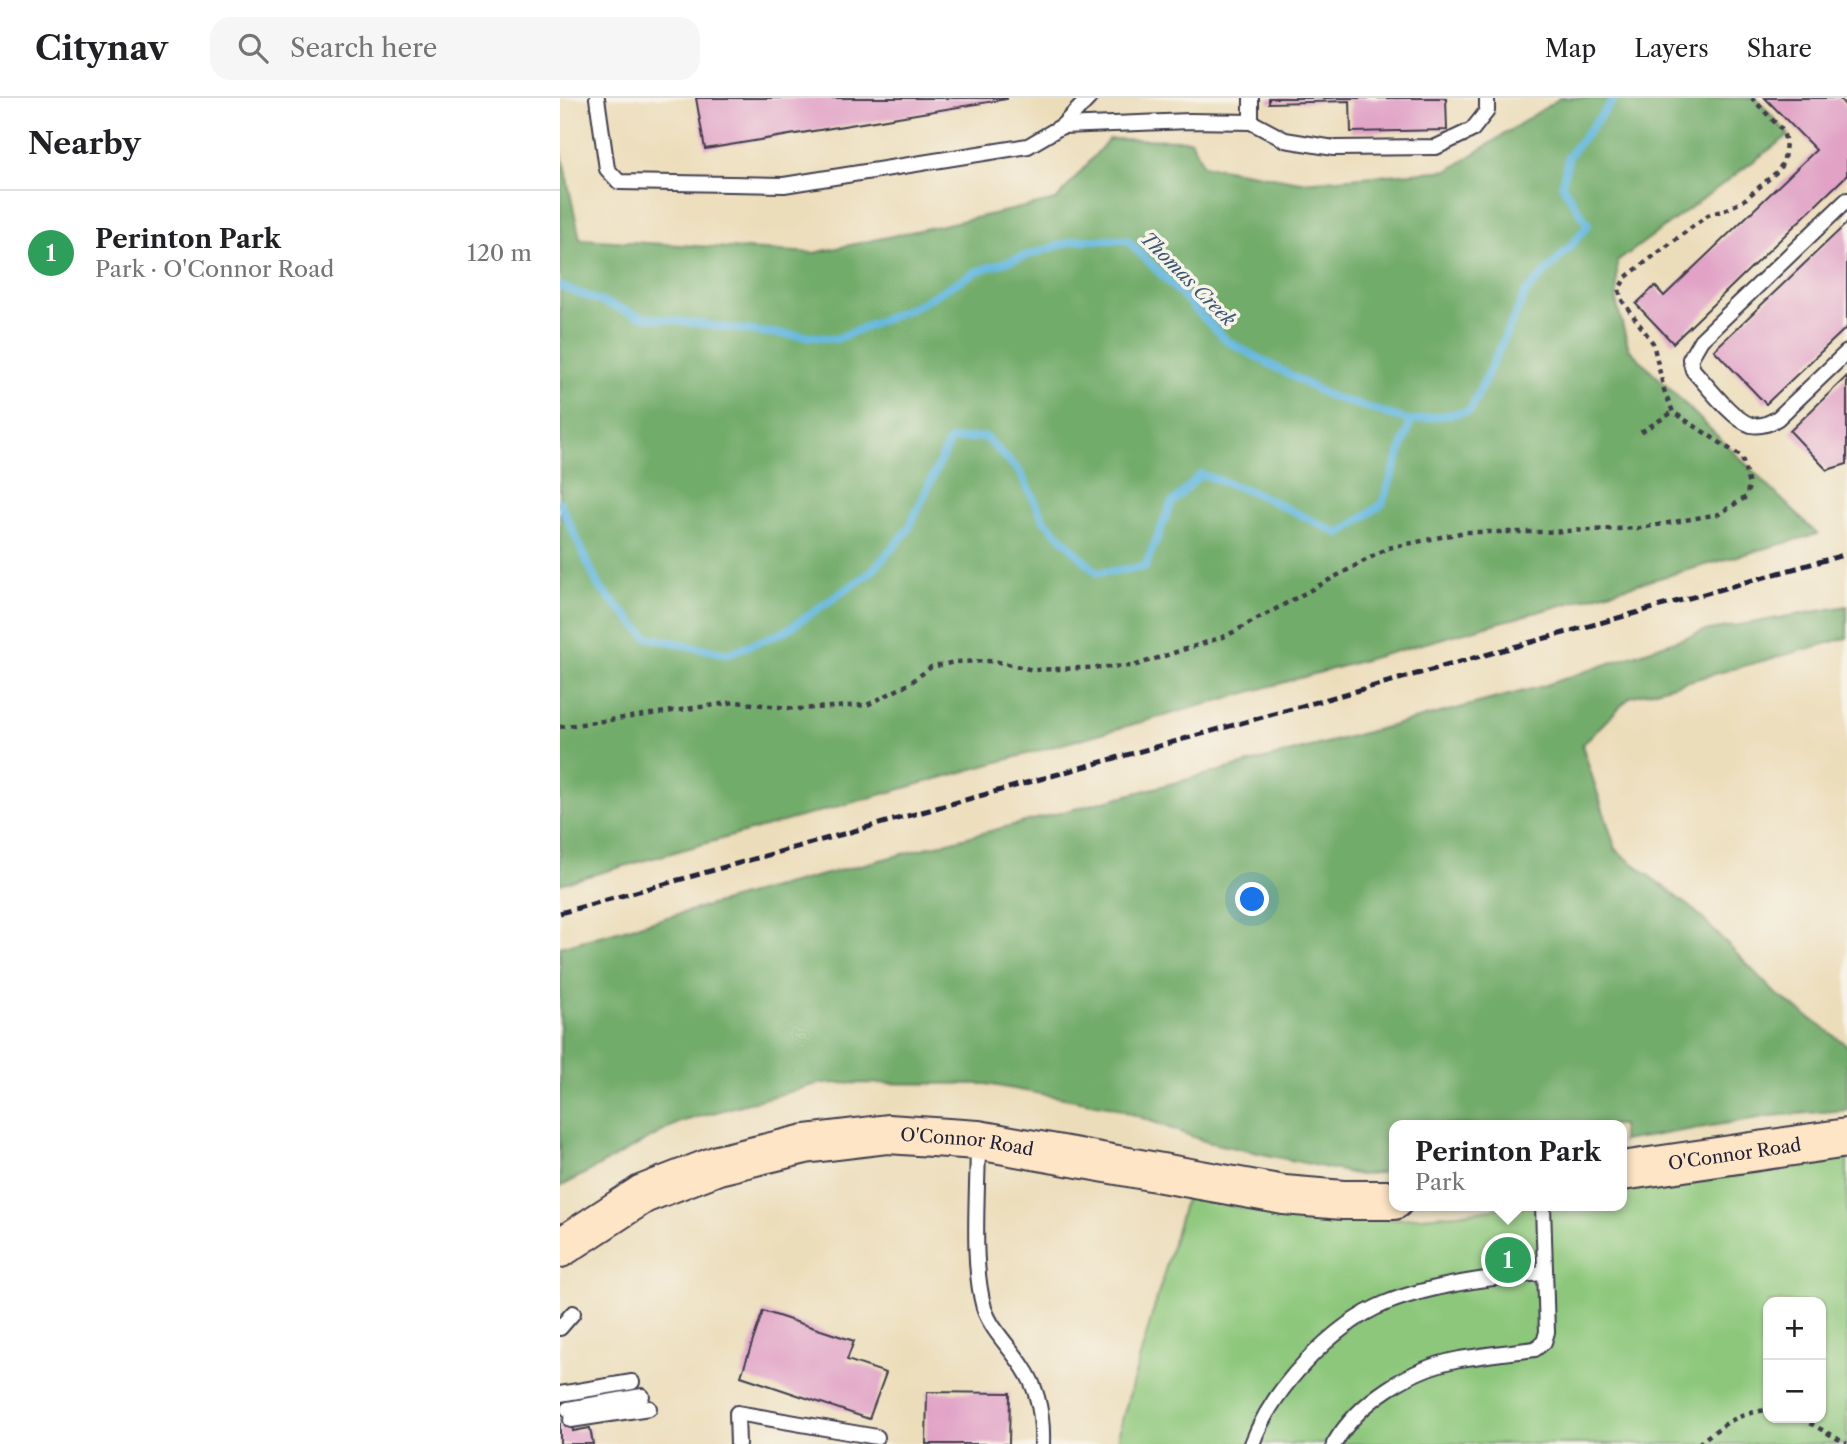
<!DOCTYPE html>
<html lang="en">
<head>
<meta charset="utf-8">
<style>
  :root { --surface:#fff; --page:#f6f6f6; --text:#202124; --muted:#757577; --line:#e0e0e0; --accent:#7c3aed }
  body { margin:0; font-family:"Libre Caslon Text",serif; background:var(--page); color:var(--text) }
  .controls { position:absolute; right:21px; bottom:21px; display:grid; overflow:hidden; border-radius:14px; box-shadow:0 2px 5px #0004 }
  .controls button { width:63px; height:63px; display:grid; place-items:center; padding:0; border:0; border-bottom:2px solid var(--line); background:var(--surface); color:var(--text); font:35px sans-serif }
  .you { position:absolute; left:693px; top:802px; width:24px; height:24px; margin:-18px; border:5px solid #fff; border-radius:50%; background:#1a73e8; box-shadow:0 0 0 10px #1a73e833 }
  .badge { display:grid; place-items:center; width:46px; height:46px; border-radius:50%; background:var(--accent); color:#fff; font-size:23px; font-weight:700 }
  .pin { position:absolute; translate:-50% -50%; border:4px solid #fff; box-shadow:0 2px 7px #0006 }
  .popup { position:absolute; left:829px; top:1022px; width:238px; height:91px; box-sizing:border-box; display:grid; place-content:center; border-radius:14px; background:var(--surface); filter:drop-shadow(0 2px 5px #0005); font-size:23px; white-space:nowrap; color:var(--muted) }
  .popup b { font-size:26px; color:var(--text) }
  .popup::after { content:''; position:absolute; left:50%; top:100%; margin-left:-14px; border:14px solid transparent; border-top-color:var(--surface) }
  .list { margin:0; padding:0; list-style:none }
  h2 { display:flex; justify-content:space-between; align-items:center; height:91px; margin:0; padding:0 28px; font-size:30px }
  h2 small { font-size:23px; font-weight:400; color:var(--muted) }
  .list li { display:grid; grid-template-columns:46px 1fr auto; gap:21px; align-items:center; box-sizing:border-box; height:126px; padding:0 28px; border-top:2px solid var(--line) }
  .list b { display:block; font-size:26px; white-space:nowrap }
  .list p { margin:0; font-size:23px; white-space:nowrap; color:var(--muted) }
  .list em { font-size:23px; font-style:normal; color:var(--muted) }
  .icon { flex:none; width:38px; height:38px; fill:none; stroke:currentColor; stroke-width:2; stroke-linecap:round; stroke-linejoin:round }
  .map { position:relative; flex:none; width:1287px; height:1346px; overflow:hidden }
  header { display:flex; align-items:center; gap:42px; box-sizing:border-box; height:98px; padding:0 35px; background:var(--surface); border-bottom:2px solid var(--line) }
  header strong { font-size:33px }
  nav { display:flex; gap:38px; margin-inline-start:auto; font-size:24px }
  .search { width:490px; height:63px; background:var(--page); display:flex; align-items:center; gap:18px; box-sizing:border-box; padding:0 24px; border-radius:21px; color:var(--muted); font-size:26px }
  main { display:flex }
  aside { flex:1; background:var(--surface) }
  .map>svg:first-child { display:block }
</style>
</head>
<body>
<header>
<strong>Citynav</strong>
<div class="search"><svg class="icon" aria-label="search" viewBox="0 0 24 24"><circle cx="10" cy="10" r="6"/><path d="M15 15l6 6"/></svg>Search here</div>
<nav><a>Map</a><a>Layers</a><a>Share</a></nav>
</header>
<main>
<aside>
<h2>Nearby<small></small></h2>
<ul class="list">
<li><span class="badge" style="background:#2e9e5b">1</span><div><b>Perinton Park</b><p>Park · O'Connor Road</p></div><em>120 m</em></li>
</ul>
</aside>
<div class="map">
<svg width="1287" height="1346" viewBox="0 0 1287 1346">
  <rect width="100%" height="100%" fill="#f7f3e8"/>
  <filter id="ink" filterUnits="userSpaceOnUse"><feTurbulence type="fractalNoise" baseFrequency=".0143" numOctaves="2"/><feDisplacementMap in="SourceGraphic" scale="14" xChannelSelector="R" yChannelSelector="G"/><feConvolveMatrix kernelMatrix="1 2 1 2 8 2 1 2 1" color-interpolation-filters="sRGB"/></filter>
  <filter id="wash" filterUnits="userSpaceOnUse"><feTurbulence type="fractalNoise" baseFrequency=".00686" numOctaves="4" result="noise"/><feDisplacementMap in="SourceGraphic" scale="28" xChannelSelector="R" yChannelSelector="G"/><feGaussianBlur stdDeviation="1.57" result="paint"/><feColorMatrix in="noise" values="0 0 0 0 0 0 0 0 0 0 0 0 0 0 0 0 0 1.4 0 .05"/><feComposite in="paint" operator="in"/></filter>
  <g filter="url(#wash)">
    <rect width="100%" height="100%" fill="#ecddba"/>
    <!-- green -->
    <path fill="#8dc77b" stroke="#58745b" stroke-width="2" fill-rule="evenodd" d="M1287 1058V1346H558L560 1329 626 1099 701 1113 762 1119 836 1121 897 1116 952 1108H1062V1092ZM1208 1204H1261V1320H1208Z"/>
    <!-- forest -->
    <g fill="#72ac6b" stroke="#4a6753" stroke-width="2">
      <path d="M1000 0H1196L1229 37 1057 164V207L1069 251 1257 436 0 786V48L20 141 254 155 496 102 549 41 631 42 643 67 741 84 889 72Z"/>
      <path d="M1287 508V540L1070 599 1022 647 1056 752 1136 814 1214 894 1287 947V1012L1210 1018 1062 1043V1027H834V1073L800 1077 647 1044 553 1009 426 986 261 985 120 1024 0 1089V849L194 795 983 588 1144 533Z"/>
    </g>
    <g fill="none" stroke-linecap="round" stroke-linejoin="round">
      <!-- stream -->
      <g stroke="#63b7df" stroke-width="8">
        <path d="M0 188 80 218 200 234 276 241 354 209 417 173 517 142H567L667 243 769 298 851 323 910 313 966 194 1008 151 1028 127 1002 87 1009 57 1055 0"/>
        <path d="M0 405 39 489 87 539 167 556 224 534 310 475 348 432 390 342 425 339 460 374 484 422 537 475 585 469 611 406 641 376 693 394 780 436 822 406 851 323"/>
      </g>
    </g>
    <g id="blocks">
      <!-- building -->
      <g fill="#e1a2c6">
        <path d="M136 0H447V1L145 51Z"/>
        <path d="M709 0H886L887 32 791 34 790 3 709 5Z"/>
        <path d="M1205 0H1279L1287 9V77L1113 245 1076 206 1095 188 1104 198 1256 52Z"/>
        <path d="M1287 125V229L1206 306 1154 252Z"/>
        <path d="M1287 278V366L1267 372 1230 333Z"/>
        <path d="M203 1213 294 1243 287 1262 326 1275 309 1321 181 1278Z"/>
        <path d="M367 1294 450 1295 449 1346H366Z"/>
        <path d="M7 1304 13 1333 30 1330 33 1346H0V1306Z"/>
      </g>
    </g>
  </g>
  <g filter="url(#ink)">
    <use href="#blocks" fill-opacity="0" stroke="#403e4e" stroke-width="2"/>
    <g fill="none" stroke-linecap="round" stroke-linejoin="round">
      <defs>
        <g id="lane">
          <path d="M37 0 47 71 59 84 224 87 468 48 502 28 529 0"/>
          <path d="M691 24V0"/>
          <path d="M502 28 630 23 691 24 725 42 774 50 876 49 912 32 927 13V0"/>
          <path d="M1287 102 1141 242 1130 261 1133 272C1147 287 1173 322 1191 327 1202 329 1210 325 1218 320L1287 254"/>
          <path d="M418 1043C418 1093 411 1164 424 1210 431 1232 451 1250 463 1269 478 1291 483 1319 482 1346"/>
          <path d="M0 1230 13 1215"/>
          <path d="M0 1296 72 1284"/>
          <path d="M8 1311 82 1298"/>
          <path d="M11 1322 89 1310"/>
          <path d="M178 1346 177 1315 317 1339"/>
          <path d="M692 1346C712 1291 772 1227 826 1205 871 1187 937 1178 985 1175"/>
          <path d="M774 1346C799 1303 851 1270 900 1261 925 1257 950 1254 975 1251L984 1244 987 1234 983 1108"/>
        </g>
        <g id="secondary">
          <path id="s1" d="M1062 1073 1287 1040"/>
          <path id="s2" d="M0 1150 83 1096 158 1067 245 1046 328 1036 418 1042 724 1097 783 1102H834"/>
        </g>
      </defs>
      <!-- lane casing -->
      <use href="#lane" stroke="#403e4e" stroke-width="18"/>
      <!-- secondary casing -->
      <use href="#secondary" stroke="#403e4e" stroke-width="42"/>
      <!-- path -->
      <g stroke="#403e4e" stroke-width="4.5" stroke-dasharray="5 5" stroke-linecap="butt">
        <path d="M1081 334 1113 314"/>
        <path d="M0 629 176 604 237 611 307 607 349 586 371 569 395 564 434 563 473 572 573 568 666 538 828 450 905 434H982L1080 430 1159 416 1186 399 1189 388 1182 359 1113 314 1104 292 1093 245 1061 201 1059 191 1066 179 1148 117 1165 112 1183 103 1219 72 1224 61 1226 45 1223 33 1192 0"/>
        <path d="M1241 1320 1287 1346"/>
        <path d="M1138 1346C1162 1327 1178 1315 1208 1312"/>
      </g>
      <!-- lane -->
      <use href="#lane" stroke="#fff" stroke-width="14"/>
      <!-- secondary -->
      <use href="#secondary" stroke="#fde5c5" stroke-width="38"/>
      <!-- rail -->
      <path stroke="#22223b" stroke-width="5" stroke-dasharray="10 5" stroke-linecap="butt" d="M0 815 1287 456"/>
    </g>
  </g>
  <g text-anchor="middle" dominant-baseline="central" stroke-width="7" stroke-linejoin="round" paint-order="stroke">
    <!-- street labels -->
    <g font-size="18" fill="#22223b" stroke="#f7f3e8">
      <text stroke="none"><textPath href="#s2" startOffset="432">O'Connor Road</textPath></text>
      <text stroke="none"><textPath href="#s1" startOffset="114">O'Connor Road</textPath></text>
    </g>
    <!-- water labels -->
    <g font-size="19" font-style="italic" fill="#395674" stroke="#f7f3e8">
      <text transform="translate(628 181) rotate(45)">Thomas Creek</text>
    </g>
  </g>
</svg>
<div class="controls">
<button>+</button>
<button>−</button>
</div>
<div class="you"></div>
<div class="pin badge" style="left:948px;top:1162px;background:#2e9e5b">1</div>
<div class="popup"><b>Perinton Park</b>Park</div>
</div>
</main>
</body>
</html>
